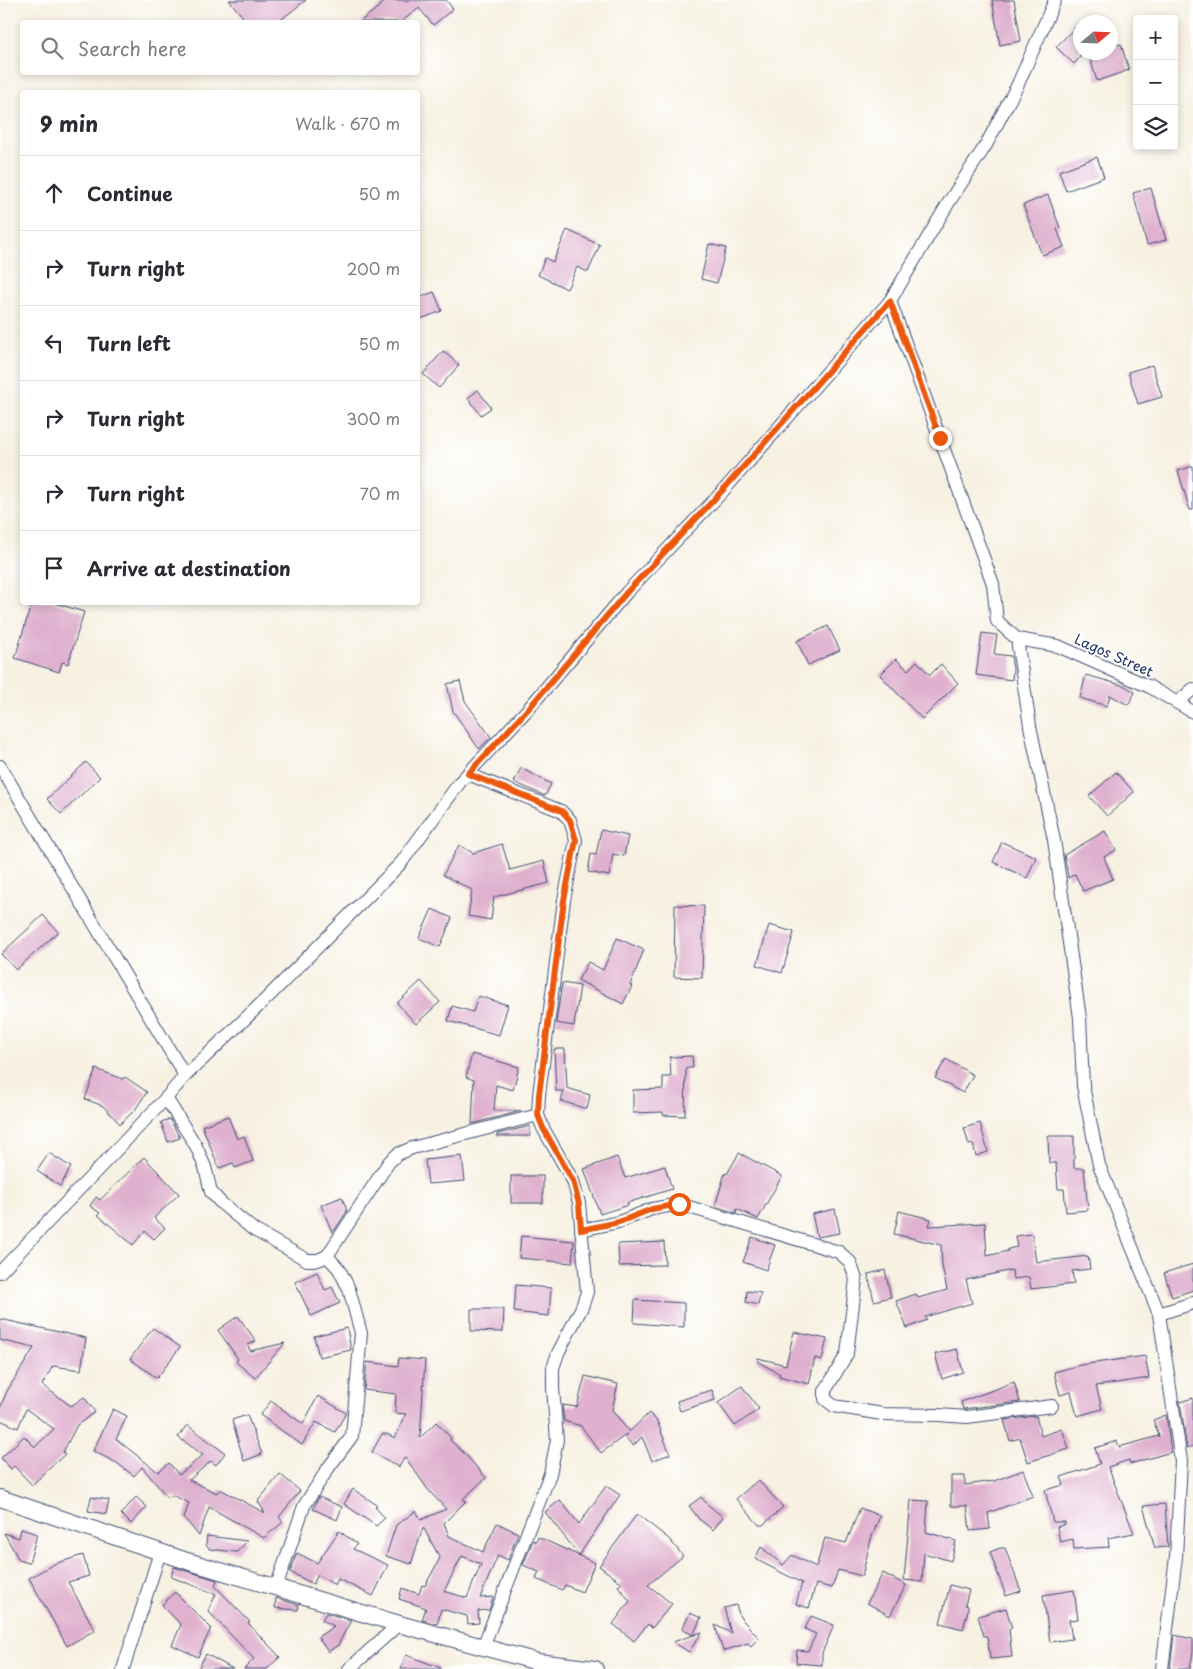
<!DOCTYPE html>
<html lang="en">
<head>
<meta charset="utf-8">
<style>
  :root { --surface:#fff; --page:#f2f2f3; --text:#2b2b33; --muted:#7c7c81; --line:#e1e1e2 }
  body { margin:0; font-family:"Playpen Sans",sans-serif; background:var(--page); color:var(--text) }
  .controls { position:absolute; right:15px; top:15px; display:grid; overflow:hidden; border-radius:5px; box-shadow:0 2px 8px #0003 }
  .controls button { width:45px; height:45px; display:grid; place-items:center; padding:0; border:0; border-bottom:1px solid var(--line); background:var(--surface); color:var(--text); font:25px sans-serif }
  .compass { position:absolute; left:1073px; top:15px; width:45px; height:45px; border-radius:50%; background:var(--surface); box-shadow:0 2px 8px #0003; rotate:71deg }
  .stop { position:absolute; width:15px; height:15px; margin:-11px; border:4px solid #ea580c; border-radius:50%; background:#fff }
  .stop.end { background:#ea580c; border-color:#fff; box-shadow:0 1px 5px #0008 }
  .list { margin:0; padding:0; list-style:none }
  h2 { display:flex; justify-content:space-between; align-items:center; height:65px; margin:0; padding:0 20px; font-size:21px }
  h2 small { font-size:16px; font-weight:400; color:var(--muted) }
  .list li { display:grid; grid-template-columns:32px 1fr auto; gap:15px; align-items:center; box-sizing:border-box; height:75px; padding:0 20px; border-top:1px solid var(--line) }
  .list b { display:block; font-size:19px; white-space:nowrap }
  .list em { font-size:16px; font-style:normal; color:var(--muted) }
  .icon { flex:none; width:28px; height:28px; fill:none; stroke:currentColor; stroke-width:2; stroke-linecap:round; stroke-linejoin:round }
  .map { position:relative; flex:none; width:1193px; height:1669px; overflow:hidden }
  .search { position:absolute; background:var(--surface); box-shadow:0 2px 8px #0003; left:20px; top:20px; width:400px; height:55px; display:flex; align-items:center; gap:12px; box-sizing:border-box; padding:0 18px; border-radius:5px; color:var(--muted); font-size:19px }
  .panel { position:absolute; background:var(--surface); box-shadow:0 2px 8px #0003; left:20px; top:90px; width:400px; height:515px; border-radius:5px }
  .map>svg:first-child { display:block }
</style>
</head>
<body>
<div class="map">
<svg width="1193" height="1669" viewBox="0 0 1193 1669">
  <rect width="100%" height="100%" fill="#fff"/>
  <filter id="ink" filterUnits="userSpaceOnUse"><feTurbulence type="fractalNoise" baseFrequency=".02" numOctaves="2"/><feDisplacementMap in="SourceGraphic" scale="10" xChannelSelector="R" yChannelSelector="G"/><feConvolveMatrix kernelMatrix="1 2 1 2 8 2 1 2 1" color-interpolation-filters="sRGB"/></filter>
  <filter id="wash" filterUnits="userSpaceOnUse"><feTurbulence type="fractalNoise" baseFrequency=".0096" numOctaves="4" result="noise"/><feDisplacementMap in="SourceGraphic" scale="20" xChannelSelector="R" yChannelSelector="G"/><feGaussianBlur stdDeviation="1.12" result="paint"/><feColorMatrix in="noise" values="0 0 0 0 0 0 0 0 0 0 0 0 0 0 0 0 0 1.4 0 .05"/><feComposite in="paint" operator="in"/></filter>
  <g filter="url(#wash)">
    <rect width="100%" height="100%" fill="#f7f1e2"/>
    <g id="blocks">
      <!-- building -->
      <g fill="#dfb1cf" fill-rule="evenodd">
        <path d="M229 0H306L278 22H247Z"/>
        <path d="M387 0H446L453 9 433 25 419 8 401 22H360Z"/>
        <path d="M992 0H1014L1021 41 1000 45Z"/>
        <path d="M1080 22V57L1074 64 1056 47Z"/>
        <path d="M1121 44 1129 70 1097 81 1088 52H1110V47Z"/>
        <path d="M1097 157 1104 177 1066 191 1059 171Z"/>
        <path d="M1151 188 1166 240 1147 245 1133 193Z"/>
        <path d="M1048 195 1060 228 1057 229 1064 247 1042 255 1023 205Z"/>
        <path d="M567 230 600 245 588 272 577 267 567 289 538 275 545 258 553 262Z"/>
        <path d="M709 244 726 248 717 283 701 279Z"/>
        <path d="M434 292 442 311 418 320V298Z"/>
        <path d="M443 351 459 365 439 388 423 374Z"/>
        <path d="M1152 365 1162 397 1138 404 1128 372Z"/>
        <path d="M478 390 491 408 481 415 468 398Z"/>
        <path d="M1193 466V510H1190L1178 471Z"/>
        <path d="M32 602H52L84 612 68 664 62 662 59 672 15 658Z"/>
        <path d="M828 626 840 650 808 665 797 641Z"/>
        <path d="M982 633 997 635 994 654 1011 656 1013 669 1012 680 976 675Z"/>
        <path d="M896 659 908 670 917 661 930 675 941 664 958 683 922 719 880 675Z"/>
        <path d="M1086 675 1125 686 1135 692 1128 705 1110 695 1107 706 1080 698Z"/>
        <path d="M460 681 465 701 491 737 479 749 453 711 447 684Z"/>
        <path d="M86 762 100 777 61 814 47 799Z"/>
        <path d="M521 768 551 784 545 796 514 782Z"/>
        <path d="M1116 772 1134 792 1107 816 1089 796Z"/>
        <path d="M601 830 628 836 624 856 613 854 609 876 588 872 591 854 596 855Z"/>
        <path d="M1105 831 1116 850 1104 857 1113 879 1083 891 1075 874 1068 878V876L1064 855Z"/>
        <path d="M1002 842 1036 857 1027 878 993 862Z"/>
        <path d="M502 844 510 870 544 861 549 883 494 897 491 920 468 916 472 890 443 875 459 845 473 853Z"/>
        <path d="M675 905 704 906 702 978 674 977Z"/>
        <path d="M432 909 452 918 440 947 419 938Z"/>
        <path d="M43 915 58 932 16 970 1 954Z"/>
        <path d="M769 925 794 932 782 973 757 965Z"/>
        <path d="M617 938 644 950 630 985 632 986 623 1004 578 980 588 962 603 970Z"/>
        <path d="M421 981 440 1002 416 1024 397 1003Z"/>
        <path d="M562 983 580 986 574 1026 556 1023Z"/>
        <path d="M478 996 508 1005 499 1035 448 1021 452 1006 473 1012Z"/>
        <path d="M554 1049H565L567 1088 590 1095 587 1109 561 1101 564 1091H556Z"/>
        <path d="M472 1054 519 1067 513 1090 496 1085 494 1111H521L472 1124 474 1080 466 1077Z"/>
        <path d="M692 1056 693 1068H686L685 1116 663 1115V1112L633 1113V1090L663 1089V1077H671L670 1057Z"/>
        <path d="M946 1059 973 1075 963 1093 935 1078Z"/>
        <path d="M96 1069 123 1079 125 1077 147 1092 135 1110 120 1124 103 1106 85 1099Z"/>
        <path d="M228 1116 237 1139 244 1136 253 1161 235 1168 233 1163 219 1168 202 1126Z"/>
        <path d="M170 1119 180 1138 168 1142 161 1122Z"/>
        <path d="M980 1123 988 1152 976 1156 973 1144 969 1145 964 1128Z"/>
        <path d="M530 1126V1136H497V1134Z"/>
        <path d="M1048 1136H1074V1168H1084L1088 1210 1066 1212 1064 1189H1058L1056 1163H1049Z"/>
        <path d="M49 1153 71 1167 60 1186 37 1171Z"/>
        <path d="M739 1153 782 1176 758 1219 737 1209 736 1213 715 1206 725 1173 727 1174Z"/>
        <path d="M462 1156 465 1181 428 1184 425 1160Z"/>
        <path d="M144 1157 179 1194 154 1218 165 1228 154 1239 145 1231 133 1245 98 1215 100 1213 90 1206 96 1197 100 1200Z"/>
        <path d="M617 1157 625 1178 665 1166 672 1189 627 1203 628 1205 600 1214 584 1169Z"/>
        <rect x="511" y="1176" width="32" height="27"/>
        <path d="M342 1197 347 1211 334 1231 332 1232 321 1205Z"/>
        <path d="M835 1209 840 1233 817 1237 812 1214Z"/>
        <path d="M899 1211 931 1219 929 1226 985 1223 987 1256 1008 1251V1249L1017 1247 1015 1236 1032 1234 1036 1262 1088 1256 1090 1269 1072 1271 1074 1284 1031 1289 1029 1277 1013 1279 1012 1270 966 1280 972 1303 925 1317 927 1320 907 1328 896 1301 916 1294 918 1298 947 1290 942 1266 941 1245 894 1234Z"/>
        <path d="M521 1236 574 1241 572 1263 519 1258Z"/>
        <path d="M752 1237 775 1245 766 1270 743 1262Z"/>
        <path d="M664 1242 665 1265 619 1266 618 1244Z"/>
        <path d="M1193 1264V1290L1172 1297 1164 1273Z"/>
        <path d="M885 1270 891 1297 874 1301 868 1274Z"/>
        <path d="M317 1272 325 1290 332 1287 340 1303 311 1316 295 1282Z"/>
        <path d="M516 1285 551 1288 549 1316 514 1312Z"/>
        <path d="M747 1291 761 1293 758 1305 746 1302Z"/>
        <path d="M635 1300 684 1303V1327L634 1323Z"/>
        <path d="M471 1309H504L503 1332 471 1331Z"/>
        <path d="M238 1316 256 1341 248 1345 250 1351 285 1343 255 1378 236 1362 238 1359 218 1330Z"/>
        <path d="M0 1319 86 1338 81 1370 53 1366 42 1385 71 1406 84 1397 95 1412 77 1425 63 1452 65 1454 32 1485 14 1466 11 1469 1 1458 24 1436 35 1447 54 1429 26 1409 18 1428 0 1420V1408L7 1391 34 1348 0 1340Z"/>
        <path d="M153 1328 180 1347 157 1378 130 1359Z"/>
        <path d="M347 1328 351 1350 319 1357 314 1336Z"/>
        <path d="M794 1332 827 1339 822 1360 815 1358 809 1384 779 1376 780 1374 757 1361 758 1358 786 1365Z"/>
        <path d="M957 1349 963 1372 942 1379 935 1354Z"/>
        <path d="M1145 1356 1149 1378 1096 1386 1102 1409 1077 1416 1071 1392 1060 1395 1054 1372 1080 1365Z"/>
        <path d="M399 1358 425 1360 420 1438 436 1422 451 1438 450 1440 466 1455 486 1478 463 1499 466 1501 444 1523 449 1536 483 1552 497 1523 518 1533 508 1560 498 1555 480 1598 493 1597V1598L489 1610 478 1611 479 1623 468 1624 467 1616 441 1609 437 1624 422 1620 426 1608 399 1599 402 1588 419 1594 422 1585 425 1586 440 1558 423 1527 411 1564 386 1556 396 1525 416 1511 421 1520 446 1509 429 1491 405 1457 399 1467 372 1452 382 1434H387L395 1438 406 1414 395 1413 396 1394 364 1390 367 1362 398 1366ZM462 1556 481 1564 467 1598 444 1591Z"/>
        <path d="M585 1376 618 1384 612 1410 629 1432 649 1413 657 1421 670 1454 652 1461 642 1437 633 1446 624 1436 627 1434 601 1453 581 1426 564 1421 562 1405 577 1407Z"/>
        <path d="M1014 1382 1020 1402 963 1409 961 1402Z"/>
        <path d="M742 1386 759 1409 735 1426 718 1403Z"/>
        <path d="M712 1390 715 1400 680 1411 677 1401Z"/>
        <path d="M318 1396 346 1413 335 1432 316 1422 302 1445 260 1415 271 1401 303 1424Z"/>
        <path d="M1193 1398V1446L1187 1448 1180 1402Z"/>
        <path d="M113 1409 127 1416 116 1439 158 1472 169 1463 179 1475 203 1455 178 1437 187 1425 225 1453 216 1465 211 1461 189 1480 217 1493 220 1489 265 1513 258 1501 280 1474 300 1491 279 1517 283 1522 264 1538 209 1507 199 1536 184 1518 189 1503 172 1495 168 1498 142 1467 134 1476 117 1463 93 1451Z"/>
        <path d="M247 1415 262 1454 244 1461 232 1420Z"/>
        <path d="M1166 1415 1171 1452 1130 1464 1129 1460 1108 1467 1134 1533 1108 1538 1109 1547 1074 1549 1073 1539 1060 1542 1057 1527 1065 1524V1522H1053L1045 1490 1064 1485 1061 1477 1100 1464 1095 1448 1117 1441 1119 1447 1159 1436 1153 1420Z"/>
        <path d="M1036 1416 1041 1436 1062 1429 1069 1449 1028 1462 1020 1438 1010 1441 1004 1420Z"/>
        <path d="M1023 1470 1033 1496 988 1513 990 1529 970 1531 967 1506H951V1476H965V1485L994 1481Z"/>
        <path d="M758 1480 783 1507 763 1525H759L736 1499Z"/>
        <path d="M606 1486 620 1495 579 1555 545 1512 560 1500 579 1524Z"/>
        <path d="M353 1489 377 1505 375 1507 385 1518 376 1526 344 1504Z"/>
        <path d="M91 1497 109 1500 106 1514 88 1511Z"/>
        <path d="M136 1497 147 1507 131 1524 121 1514Z"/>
        <path d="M319 1497 342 1507 337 1520 313 1509Z"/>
        <path d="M701 1497 707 1504 723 1517 713 1530 699 1519 689 1506Z"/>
        <path d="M911 1500 928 1501 926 1532 956 1541 951 1561 924 1553 922 1582 904 1580Z"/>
        <path d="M1165 1504 1168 1547 1155 1548 1143 1506Z"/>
        <path d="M860 1508 880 1516 871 1539 862 1576 838 1570 832 1588 816 1584 809 1608 796 1604 802 1583 755 1559 761 1547 783 1565 792 1555 816 1567 825 1538 846 1543Z"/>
        <path d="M637 1514 669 1539 683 1556 648 1585 672 1604 652 1628 648 1624 634 1641 613 1624 630 1601 618 1586 622 1583 599 1566Z"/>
        <path d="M21 1529 37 1534 29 1563 19 1560 4 1533 19 1538Z"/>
        <path d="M339 1531 357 1544 353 1549 388 1565 373 1596 338 1579 335 1585 318 1575 313 1584 290 1572 297 1553 317 1563Z"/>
        <path d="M207 1536 247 1541 237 1552 209 1549 206 1545Z"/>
        <path d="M538 1537 595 1563 582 1592 565 1585 562 1590 536 1579 539 1572 523 1565 533 1540 536 1542Z"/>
        <path d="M1000 1548H1005L1021 1591 1006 1596 990 1552Z"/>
        <path d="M83 1555 89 1576 68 1582 95 1630 67 1646 29 1578 54 1564Z"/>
        <path d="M174 1567 217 1580 215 1586 250 1622 248 1623 280 1657 267 1669H244L254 1659 208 1611 216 1594 171 1577Z"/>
        <path d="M883 1573 906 1585 890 1616 867 1603Z"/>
        <path d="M950 1585 969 1590 965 1605 968 1606V1610L963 1629 940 1623Z"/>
        <path d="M1074 1590 1078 1619 1069 1620 1072 1639 1050 1642 1043 1595Z"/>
        <path d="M175 1592 211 1628 198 1657 172 1645 181 1625 162 1605Z"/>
        <path d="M276 1598 299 1605 298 1610 275 1608Z"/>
        <path d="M736 1605 740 1617 759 1638 751 1646 748 1643 723 1651 715 1625 731 1633 724 1608Z"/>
        <path d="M1006 1608 1012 1628 1009 1629 1012 1657 990 1659 987 1636H984L978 1616Z"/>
        <path d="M326 1613 351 1620 338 1645 328 1652 318 1637 334 1626 322 1620Z"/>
        <path d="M690 1613 701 1618 693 1635 682 1629Z"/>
        <path d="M811 1616 834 1625 822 1653V1665L796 1663 797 1650 808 1651 816 1634 805 1629Z"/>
        <path d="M702 1632 689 1652 673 1642Z"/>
        <path d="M1174 1635 1193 1639V1652L1190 1669H1170Z"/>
        <path d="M206 1654 233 1669H198Z"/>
        <path d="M406 1655 441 1668V1669H401Z"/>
      </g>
    </g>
  </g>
  <g filter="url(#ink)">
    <use href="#blocks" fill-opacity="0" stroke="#3c4c72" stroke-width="1"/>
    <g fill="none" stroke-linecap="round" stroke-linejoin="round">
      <defs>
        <g id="minor">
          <path d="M890 301 993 584 997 621 1017 639 1030 726 1054 840 1080 1018 1083 1086 1099 1165 1159 1314 1181 1461 1176 1557 1162 1669"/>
          <path d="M1017 639 1058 646 1150 687 1193 712"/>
          <path d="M1177 703 1193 689"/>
          <path d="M0 766 185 1076"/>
          <path d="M468 774 561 811 570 820 576 840 564 900 539 1095 538 1115 543 1128 573 1181 579 1203 587 1292 582 1307 558 1353 553 1368V1388L557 1440 550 1474 483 1647"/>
          <path d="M166 1098 196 1146 205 1167 211 1192 221 1203 254 1230 307 1260H318L327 1256 389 1162 398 1154 412 1148 538 1115"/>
          <path d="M581 1230 619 1222 652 1209 679 1204 839 1252 850 1262 856 1279 847 1354 825 1391V1399L834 1406 882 1414 938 1415 967 1417 1052 1406"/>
          <path d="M0 1272 166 1098 185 1076 267 998 401 863 460 782 529 708 627 592 723 491 890 301 949 202 986 145 1018 84 1055 0"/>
          <path d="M1159 1314 1193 1303"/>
          <path d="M276 1588 304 1506 329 1467 352 1436 361 1333 349 1289 339 1269 327 1256"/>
          <path d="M123 1669 160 1552"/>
          <path d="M349 1669 399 1624"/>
        </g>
        <path id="tertiary" d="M0 1498 187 1561 399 1624 538 1662 595 1669"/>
      </defs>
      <!-- minor casing -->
      <use href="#minor" stroke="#3c4c72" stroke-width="14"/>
      <!-- tertiary casing -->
      <use href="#tertiary" stroke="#3c4c72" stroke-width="18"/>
      <!-- minor -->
      <use href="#minor" stroke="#fff" stroke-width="12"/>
      <!-- tertiary -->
      <use href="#tertiary" stroke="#fff" stroke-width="16"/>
    </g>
  </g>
  <g fill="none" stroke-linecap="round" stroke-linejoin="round" filter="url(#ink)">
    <!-- route -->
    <path stroke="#ea580c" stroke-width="6" d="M679 1204 652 1209 619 1222 581 1230 579 1204 573 1181 543 1128 538 1115 539 1095 564 900 576 840 570 820 562 811 468 774 529 708 627 592 722 491 890 301 940 438"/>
  </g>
  <g text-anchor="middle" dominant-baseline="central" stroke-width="4" stroke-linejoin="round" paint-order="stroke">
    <!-- street labels -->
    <g font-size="14" fill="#1b2f5e" stroke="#fff">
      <text transform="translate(1114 655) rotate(24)">Lagos Street</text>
    </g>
  </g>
</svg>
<div class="controls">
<button>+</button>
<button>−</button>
<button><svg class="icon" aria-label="layers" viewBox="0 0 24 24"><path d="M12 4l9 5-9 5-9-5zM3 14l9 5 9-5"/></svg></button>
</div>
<svg class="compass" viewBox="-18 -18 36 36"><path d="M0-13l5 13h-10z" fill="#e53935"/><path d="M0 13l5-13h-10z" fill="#7c7c81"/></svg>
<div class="stop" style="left:679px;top:1204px"></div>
<div class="stop end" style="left:940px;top:438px"></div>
<div class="search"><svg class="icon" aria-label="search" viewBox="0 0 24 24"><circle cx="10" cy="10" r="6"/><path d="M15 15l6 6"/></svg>Search here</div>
<section class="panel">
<h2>9 min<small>Walk · 670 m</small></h2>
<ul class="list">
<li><svg class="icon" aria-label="ahead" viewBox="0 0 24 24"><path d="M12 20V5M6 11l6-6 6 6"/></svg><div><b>Continue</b></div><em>50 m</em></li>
<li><svg class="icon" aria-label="right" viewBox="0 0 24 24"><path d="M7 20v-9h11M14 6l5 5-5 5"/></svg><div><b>Turn right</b></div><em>200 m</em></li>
<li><svg class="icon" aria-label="left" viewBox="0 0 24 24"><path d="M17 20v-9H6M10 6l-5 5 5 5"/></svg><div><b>Turn left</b></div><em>50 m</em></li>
<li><svg class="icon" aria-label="right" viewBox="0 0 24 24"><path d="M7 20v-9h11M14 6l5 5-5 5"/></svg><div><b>Turn right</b></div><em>300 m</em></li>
<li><svg class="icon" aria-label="right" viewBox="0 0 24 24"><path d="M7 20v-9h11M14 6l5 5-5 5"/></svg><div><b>Turn right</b></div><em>70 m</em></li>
<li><svg class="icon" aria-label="arrive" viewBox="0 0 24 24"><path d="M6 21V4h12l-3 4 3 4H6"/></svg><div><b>Arrive at destination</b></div></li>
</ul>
</section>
</div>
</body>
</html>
